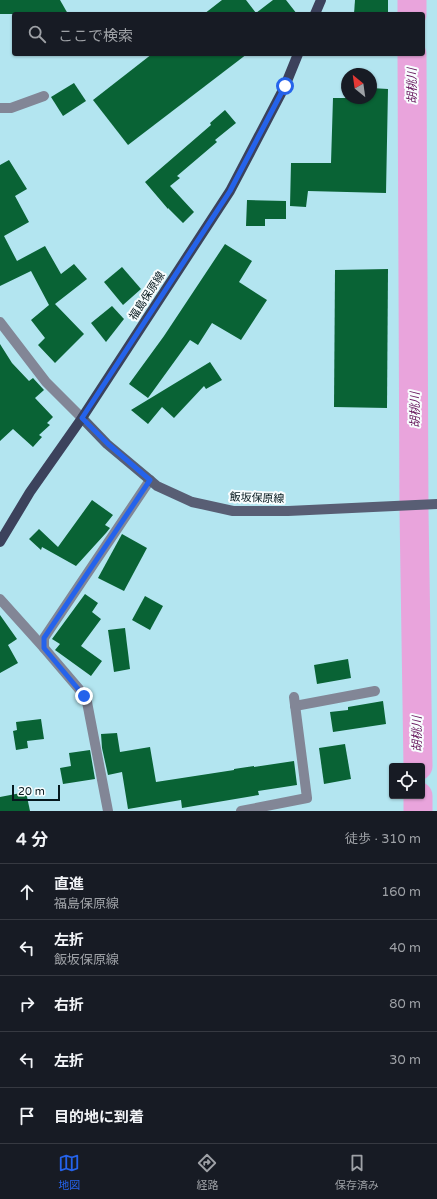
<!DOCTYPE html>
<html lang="ja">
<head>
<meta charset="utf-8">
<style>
  :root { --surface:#171b24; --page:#20242c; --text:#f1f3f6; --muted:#9ea1a6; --line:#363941; --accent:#2563eb }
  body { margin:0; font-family:"Varela Round","Noto Sans JP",sans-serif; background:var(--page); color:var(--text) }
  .controls { position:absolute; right:12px; bottom:12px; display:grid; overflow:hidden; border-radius:4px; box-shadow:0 1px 3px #0004 }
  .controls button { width:36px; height:36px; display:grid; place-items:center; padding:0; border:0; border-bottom:1px solid var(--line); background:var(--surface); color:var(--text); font:20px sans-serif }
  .compass { position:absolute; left:341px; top:68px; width:36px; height:36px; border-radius:50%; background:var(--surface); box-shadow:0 1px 3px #0004; rotate:331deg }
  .scale { position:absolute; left:12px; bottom:10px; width:48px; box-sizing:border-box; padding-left:4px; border:2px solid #06191e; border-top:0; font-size:11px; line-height:14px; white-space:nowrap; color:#06191e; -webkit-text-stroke:3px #f8fdfe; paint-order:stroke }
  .stop { position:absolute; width:12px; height:12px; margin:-9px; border:3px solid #2563eb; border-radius:50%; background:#fff }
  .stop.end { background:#2563eb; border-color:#fff; box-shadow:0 1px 4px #0008 }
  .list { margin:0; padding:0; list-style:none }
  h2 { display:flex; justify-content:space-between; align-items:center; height:52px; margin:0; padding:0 16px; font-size:17px }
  h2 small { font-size:13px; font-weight:400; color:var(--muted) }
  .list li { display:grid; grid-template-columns:26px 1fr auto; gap:12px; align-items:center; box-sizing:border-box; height:56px; padding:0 16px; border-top:1px solid var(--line) }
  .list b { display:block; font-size:15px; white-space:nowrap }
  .list p { margin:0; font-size:13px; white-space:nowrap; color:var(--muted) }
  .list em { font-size:13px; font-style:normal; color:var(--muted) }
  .icon { flex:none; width:22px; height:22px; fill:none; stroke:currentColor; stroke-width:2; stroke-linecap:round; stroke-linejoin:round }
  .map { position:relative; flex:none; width:437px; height:811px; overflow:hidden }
  .search { position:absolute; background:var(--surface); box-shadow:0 1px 3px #0004; left:12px; right:12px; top:12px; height:44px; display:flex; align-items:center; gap:10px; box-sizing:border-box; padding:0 14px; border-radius:4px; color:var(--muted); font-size:15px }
  .sheet { height:332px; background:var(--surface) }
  nav { display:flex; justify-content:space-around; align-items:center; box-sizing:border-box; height:56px; border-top:1px solid var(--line); background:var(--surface); font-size:11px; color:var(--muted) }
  nav a { display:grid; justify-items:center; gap:2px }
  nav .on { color:var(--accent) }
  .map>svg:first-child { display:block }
</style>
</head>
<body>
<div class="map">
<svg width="437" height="811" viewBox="0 0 437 811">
  <rect width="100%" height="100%" fill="#b3e5f0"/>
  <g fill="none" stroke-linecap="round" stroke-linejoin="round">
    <!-- river -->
    <g stroke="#e9a4dc" stroke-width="29">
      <path d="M412 14V0"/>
      <path d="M412 54 414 511 418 766"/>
      <path d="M418 796V811"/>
    </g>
  </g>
  <!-- building -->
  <g fill="#096335">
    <path d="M0 0H60L68 14H0Z"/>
    <path d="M222 0H246L256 13 273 0H286L297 14H204Z"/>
    <path d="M355 0H388V14H354Z"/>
    <path d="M152 54H247L128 145 93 100Z"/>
    <path d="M74 83 86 101 63 116 51 97Z"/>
    <path d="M371 88 388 89 386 193 308 191 306 207 290 206 291 163H331L333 98H371Z"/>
    <path d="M225 110 236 123 215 140 217 142 177 176 180 178 170 186 194 212 183 223 168 208V209L145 182 211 125 210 123Z"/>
    <path d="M9 160 27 189 15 196 29 222 4 236 17 261 45 246 61 274 74 264 87 279 55 304 84 334 55 363 38 345 45 338 31 320 49 305 31 271 0 286V165Z"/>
    <path d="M247 200 286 201V219H265V226H246Z"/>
    <path d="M225 244 252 261 239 282 267 300 241 340 212 323 198 345 190 340 148 398 129 384 164 336Z"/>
    <path d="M122 267 141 289 123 305 104 282Z"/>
    <path d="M388 269 387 408 334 407 335 270Z"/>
    <path d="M112 306 124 319 106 342 91 323Z"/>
    <path d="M0 344 12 363 29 381 33 378 44 390 35 398 53 417 47 423 50 425 39 435 42 437 33 447 13 429 0 441Z"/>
    <path d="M210 362 222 380 206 389 204 386 174 418 162 407 148 424 131 410Z"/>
    <path d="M92 500 113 515 105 525 110 528 106 533 76 566 42 547 41 550 29 539 39 529 58 547Z"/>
    <path d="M122 534 147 548 124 591 98 578Z"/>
    <path d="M85 594 98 603 92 612 101 619 81 646 102 661 91 676 55 650 60 644 52 639Z"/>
    <path d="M145 596 163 606 150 630 132 620Z"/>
    <path d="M0 615 17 639 8 645 18 663 0 673Z"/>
    <path d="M125 628 130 669 114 672 108 630Z"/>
    <path d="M348 659 351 678 317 684 314 665Z"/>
    <path d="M383 701 386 724 333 732 330 712 348 710V707Z"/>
    <path d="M41 719 44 739 27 741 28 748 16 750 13 731 17 730 16 722Z"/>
    <path d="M117 733 120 752 150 747 156 782 234 770V769L254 766V767L294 761 297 785 258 791 259 795 182 808 181 800 128 809 122 772 108 775 102 748 101 734Z"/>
    <path d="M345 744 351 779 324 784 319 748Z"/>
    <path d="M90 750 95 779 63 784 60 768 71 766 69 753Z"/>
    <path d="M26 792 30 811H0V797Z"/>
  </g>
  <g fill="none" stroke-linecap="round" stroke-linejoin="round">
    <!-- street -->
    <g stroke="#828696" stroke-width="10">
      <path d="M0 108H11L44 96"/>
      <path d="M0 322 46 382 82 418"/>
      <path d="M0 599 44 648"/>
      <path d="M295 706 375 691"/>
      <path d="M108 811 87 702 79 689 44 648V638L150 480"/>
      <path d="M241 811 307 798 294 697"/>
    </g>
    <!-- secondary -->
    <path stroke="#585e74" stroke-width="10" d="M82 418 107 444 150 480 157 486 192 502 233 511H288L437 504"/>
    <!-- primary -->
    <g stroke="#3c425c" stroke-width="10">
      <path d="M315 14 321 0"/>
      <path d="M0 542 30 492 82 418 230 191 285 86 298 54"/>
    </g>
  </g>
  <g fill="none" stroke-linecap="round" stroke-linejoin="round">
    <!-- route -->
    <path stroke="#2563eb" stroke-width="5" d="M84 696 44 648V638L150 480 108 444 82 418 230 191 285 86"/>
  </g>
  <g text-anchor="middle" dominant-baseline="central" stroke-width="4" stroke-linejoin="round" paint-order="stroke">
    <!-- street labels -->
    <g font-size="11" fill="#06191e" stroke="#f8fdfe">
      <text transform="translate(147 296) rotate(-57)">福島保原線</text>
      <text transform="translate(257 498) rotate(2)">飯坂保原線</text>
    </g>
    <!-- water labels -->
    <g font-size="12" font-style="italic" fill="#66165c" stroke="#f8fdfe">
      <text transform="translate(412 86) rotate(-90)">胡桃川</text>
      <text transform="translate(415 410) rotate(-90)">胡桃川</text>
      <text transform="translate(417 734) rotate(-90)">胡桃川</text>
    </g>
  </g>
</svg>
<div class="controls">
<button><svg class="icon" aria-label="locate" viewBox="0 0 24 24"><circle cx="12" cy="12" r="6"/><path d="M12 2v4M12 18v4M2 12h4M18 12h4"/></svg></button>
</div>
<svg class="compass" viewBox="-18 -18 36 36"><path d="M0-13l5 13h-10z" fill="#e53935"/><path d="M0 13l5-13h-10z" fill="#9ea1a6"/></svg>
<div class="scale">20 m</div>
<div class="stop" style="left:285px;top:86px"></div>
<div class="stop end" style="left:84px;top:696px"></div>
<div class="search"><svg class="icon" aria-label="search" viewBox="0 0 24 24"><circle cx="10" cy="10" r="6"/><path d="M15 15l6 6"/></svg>ここで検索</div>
</div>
<section class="sheet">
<h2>4 分<small>徒歩 · 310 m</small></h2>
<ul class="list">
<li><svg class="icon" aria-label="ahead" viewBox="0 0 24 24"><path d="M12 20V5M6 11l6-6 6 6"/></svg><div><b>直進</b><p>福島保原線</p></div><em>160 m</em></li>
<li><svg class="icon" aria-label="left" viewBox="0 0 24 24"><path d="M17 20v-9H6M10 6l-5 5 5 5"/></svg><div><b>左折</b><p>飯坂保原線</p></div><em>40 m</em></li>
<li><svg class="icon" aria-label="right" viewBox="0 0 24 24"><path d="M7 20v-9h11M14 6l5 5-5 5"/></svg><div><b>右折</b></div><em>80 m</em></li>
<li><svg class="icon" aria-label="left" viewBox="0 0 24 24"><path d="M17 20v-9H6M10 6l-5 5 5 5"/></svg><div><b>左折</b></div><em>30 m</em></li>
<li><svg class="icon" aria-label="arrive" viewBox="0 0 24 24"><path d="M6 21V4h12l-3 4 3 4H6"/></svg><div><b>目的地に到着</b></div></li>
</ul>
</section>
<nav>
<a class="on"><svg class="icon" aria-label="map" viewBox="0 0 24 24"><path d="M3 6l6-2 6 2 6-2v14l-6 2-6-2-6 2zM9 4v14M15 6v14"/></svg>地図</a>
<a><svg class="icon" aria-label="directions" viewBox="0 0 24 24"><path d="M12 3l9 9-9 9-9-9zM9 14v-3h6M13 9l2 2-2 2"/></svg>経路</a>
<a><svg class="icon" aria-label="saved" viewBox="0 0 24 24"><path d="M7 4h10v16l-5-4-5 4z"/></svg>保存済み</a>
</nav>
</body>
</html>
